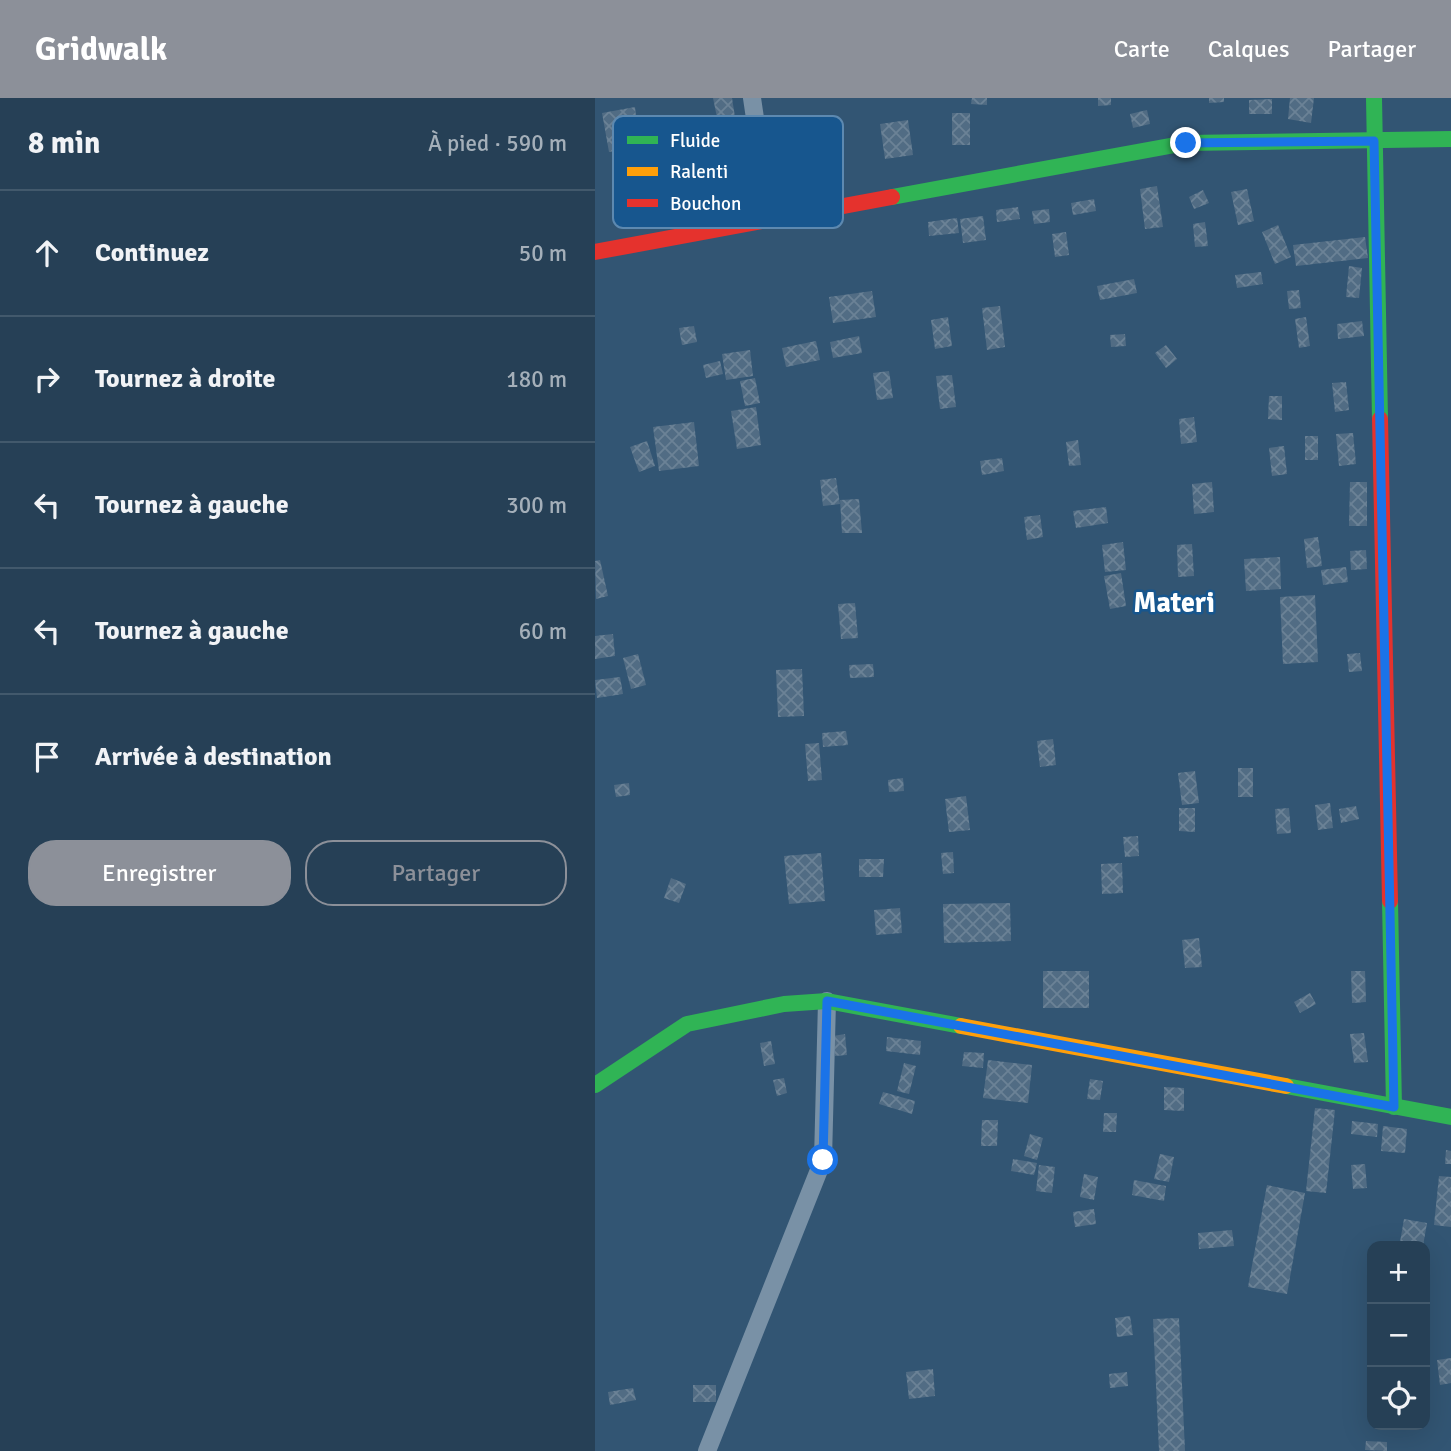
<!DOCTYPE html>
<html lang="fr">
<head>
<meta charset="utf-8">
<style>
  :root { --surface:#264056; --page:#324b60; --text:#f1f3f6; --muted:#a4afb9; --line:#42596c; --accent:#8c9099 }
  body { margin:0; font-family:Signika,sans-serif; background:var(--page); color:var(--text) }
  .controls { position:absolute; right:21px; bottom:21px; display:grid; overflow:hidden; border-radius:14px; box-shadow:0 7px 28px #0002 }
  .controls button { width:63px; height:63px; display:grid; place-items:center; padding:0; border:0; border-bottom:2px solid var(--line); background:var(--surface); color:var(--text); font:35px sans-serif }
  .stop { position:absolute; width:21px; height:21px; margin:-16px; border:5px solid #1a73e8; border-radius:50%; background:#fff }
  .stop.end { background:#1a73e8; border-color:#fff; box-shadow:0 2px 7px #0008 }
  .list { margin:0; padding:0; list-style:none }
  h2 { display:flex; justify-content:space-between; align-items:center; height:91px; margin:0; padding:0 28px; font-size:30px }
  h2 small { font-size:23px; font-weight:400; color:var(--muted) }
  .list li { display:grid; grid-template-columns:46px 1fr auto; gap:21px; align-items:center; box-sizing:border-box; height:126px; padding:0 28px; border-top:2px solid var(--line) }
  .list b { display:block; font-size:26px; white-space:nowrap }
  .list em { font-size:23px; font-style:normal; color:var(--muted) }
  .actions { display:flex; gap:14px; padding:21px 28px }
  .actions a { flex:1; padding:16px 0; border:2px solid var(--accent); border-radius:28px; text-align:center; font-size:24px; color:var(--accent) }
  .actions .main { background:var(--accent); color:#fff }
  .icon { flex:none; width:38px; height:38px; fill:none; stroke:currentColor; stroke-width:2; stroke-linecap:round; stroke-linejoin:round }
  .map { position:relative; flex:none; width:856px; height:1353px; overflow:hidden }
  header { display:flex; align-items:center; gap:42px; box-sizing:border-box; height:98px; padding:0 35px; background:var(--accent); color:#fff }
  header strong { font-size:33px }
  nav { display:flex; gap:38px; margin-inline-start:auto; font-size:24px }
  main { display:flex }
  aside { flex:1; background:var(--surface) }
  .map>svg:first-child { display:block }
</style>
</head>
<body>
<header>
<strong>Gridwalk</strong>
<nav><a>Carte</a><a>Calques</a><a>Partager</a></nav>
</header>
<main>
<aside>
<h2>8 min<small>À pied · 590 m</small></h2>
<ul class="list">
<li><svg class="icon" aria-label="ahead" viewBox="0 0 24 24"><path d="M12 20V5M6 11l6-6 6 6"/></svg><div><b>Continuez</b></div><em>50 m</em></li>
<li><svg class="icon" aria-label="right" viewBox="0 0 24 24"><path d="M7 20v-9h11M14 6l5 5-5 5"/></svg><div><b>Tournez à droite</b></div><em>180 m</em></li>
<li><svg class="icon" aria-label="left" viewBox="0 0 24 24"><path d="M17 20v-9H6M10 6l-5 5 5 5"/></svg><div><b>Tournez à gauche</b></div><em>300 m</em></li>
<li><svg class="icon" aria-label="left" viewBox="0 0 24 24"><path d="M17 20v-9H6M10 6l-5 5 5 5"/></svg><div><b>Tournez à gauche</b></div><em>60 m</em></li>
<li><svg class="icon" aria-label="arrive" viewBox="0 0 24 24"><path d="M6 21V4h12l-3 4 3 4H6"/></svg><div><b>Arrivée à destination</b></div></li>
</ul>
<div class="actions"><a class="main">Enregistrer</a><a>Partager</a></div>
</aside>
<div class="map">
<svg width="856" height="1353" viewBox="0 0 856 1353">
  <defs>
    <pattern id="building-cross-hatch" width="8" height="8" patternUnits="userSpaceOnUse" patternTransform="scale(1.75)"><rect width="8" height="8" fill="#516c84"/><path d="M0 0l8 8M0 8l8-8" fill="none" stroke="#6b8296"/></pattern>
  </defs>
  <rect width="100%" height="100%" fill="#325573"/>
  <!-- building -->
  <g fill="url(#building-cross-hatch)">
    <path d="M118 0H137L141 25 124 29Z"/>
    <path d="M377 0H392V7L376 6Z"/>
    <path d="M503 0H516V7L503 8Z"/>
    <path d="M614 0H629V4L614 5Z"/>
    <path d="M695 0H719L716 25 693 21Z"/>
    <path d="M677 1V16H654V2Z"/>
    <path d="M40 9 41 18 33 20 37 41 45 39 47 48 14 54 7 15Z"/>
    <path d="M552 12 555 26 538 30 535 16Z"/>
    <rect x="357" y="15" width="18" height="32"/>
    <path d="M313 22 318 57 290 61 285 26Z"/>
    <path d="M562 88 568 129 550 131 545 91Z"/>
    <path d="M652 91 659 123 643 127 636 94Z"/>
    <path d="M608 92 614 105 599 111 594 99Z"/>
    <path d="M499 101 501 113 478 117 476 105Z"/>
    <path d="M423 109 425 121 402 124 401 112Z"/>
    <path d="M454 111 455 124 439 126 437 113Z"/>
    <path d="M388 118 391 142 368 145 365 121Z"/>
    <path d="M362 120 364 135 334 138 333 124Z"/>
    <path d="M610 124 613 148 600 149 598 126Z"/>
    <path d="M683 127 696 159 680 166 667 134Z"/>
    <path d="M471 134 474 157 460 159 457 136Z"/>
    <path d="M770 139 773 160 701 168 698 147Z"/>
    <path d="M754 168 767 170 764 200 751 199Z"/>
    <path d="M666 174 668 186 642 190 640 177Z"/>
    <path d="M539 181 542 195 505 202 502 188Z"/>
    <path d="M704 192 706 210 694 211 692 193Z"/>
    <path d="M277 193 281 219 238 225 234 199Z"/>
    <path d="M405 208 410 249 392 252 387 210Z"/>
    <path d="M353 219 357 248 340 251 336 222Z"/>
    <path d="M711 219 715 248 704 250 700 221Z"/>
    <path d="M767 223 769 238 743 241 742 226Z"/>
    <path d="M99 228 102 244 87 247 84 230Z"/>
    <path d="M530 236 531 248 516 249 515 237Z"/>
    <path d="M264 238 267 255 238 260 235 244Z"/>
    <path d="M221 243 225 262 191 269 187 250Z"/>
    <path d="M571 247 582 261 571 270 560 255Z"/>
    <path d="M155 252 158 278 131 282 127 256Z"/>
    <path d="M125 263 128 276 111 280 108 267Z"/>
    <path d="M294 273 298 300 282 302 278 275Z"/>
    <path d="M357 277 361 309 345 311 341 278Z"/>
    <path d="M160 280 165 305 150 308 145 283Z"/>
    <path d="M751 284 754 312 740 314 737 285Z"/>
    <path d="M674 298H687V322L673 321Z"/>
    <path d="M161 309 166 347 142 351 136 313Z"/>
    <path d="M599 319 602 344 586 346 584 321Z"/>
    <path d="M99 324 104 368 64 373 58 329Z"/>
    <path d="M758 335 761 366 744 368 741 336Z"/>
    <rect x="710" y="338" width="13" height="24"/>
    <path d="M483 342 486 367 474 368 471 344Z"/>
    <path d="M52 343 60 368 44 374 35 349Z"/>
    <path d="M689 348 692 376 677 378 674 350Z"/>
    <path d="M407 360 409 373 387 377 385 363Z"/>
    <path d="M241 380 245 406 228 408 225 382Z"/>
    <path d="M617 384 619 414 599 416 597 386Z"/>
    <path d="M755 384H772V428H754Z"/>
    <path d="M264 401 267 435H247L245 402Z"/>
    <path d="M511 409 513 425 481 430 478 413Z"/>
    <path d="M445 417 448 439 432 442 429 419Z"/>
    <path d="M723 439 727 468 712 470 709 441Z"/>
    <path d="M528 444 531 472 510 474 507 447Z"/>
    <path d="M597 446 599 478 583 479 582 447Z"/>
    <path d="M771 452 772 471 756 472 755 453Z"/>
    <path d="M685 459 686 491 651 493 649 461Z"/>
    <path d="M5 462 13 498 1 501 0 463Z"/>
    <path d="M751 469 753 484 728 487 726 472Z"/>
    <path d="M526 475 531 508 515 511 509 478Z"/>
    <path d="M720 497 723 564 688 566 685 499Z"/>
    <path d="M260 505 263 540 246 541 243 506Z"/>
    <path d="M18 536 20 558 0 561V538Z"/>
    <path d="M765 555 767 573 754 574 752 556Z"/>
    <path d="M43 556 51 587 36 591 28 560Z"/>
    <path d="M278 566 279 579 255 580 254 567Z"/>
    <path d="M207 571 209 618 183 619 181 572Z"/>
    <path d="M25 579 28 596 2 600 0 582Z"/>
    <path d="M251 633 253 647 228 649 227 635Z"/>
    <path d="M458 641 461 667 445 669 442 643Z"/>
    <path d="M224 645 227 682 213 683 210 646Z"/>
    <rect x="643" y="670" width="15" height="29"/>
    <path d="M600 673 604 705 587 707 583 675Z"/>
    <path d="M308 680 309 693 294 694 293 682Z"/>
    <path d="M34 685 35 697 21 699 19 687Z"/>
    <path d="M371 698 375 732 354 734 350 701Z"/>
    <path d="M735 705 738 730 723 732 720 707Z"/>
    <path d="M761 708 764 721 746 725 744 711Z"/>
    <path d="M584 710H600V734L584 733Z"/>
    <path d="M694 710 696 735 682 736 680 711Z"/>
    <path d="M543 738 544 758 530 759 528 739Z"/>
    <path d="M358 754 359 775 348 776 346 755Z"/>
    <path d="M226 755 230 803 194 806 189 758Z"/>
    <path d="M264 761H289L288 779H264Z"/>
    <path d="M527 765 528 795 507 796 506 766Z"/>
    <path d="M76 780 91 786 84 805 69 800Z"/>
    <path d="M415 805 416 843 349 845 348 806Z"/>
    <path d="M305 810 307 835 281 837 279 812Z"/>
    <path d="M604 840 607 869 590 870 587 842Z"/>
    <rect x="448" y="873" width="46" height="37"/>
    <path d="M756 873H770L771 904 757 905Z"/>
    <path d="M715 895 721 906 705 915 699 904Z"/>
    <path d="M769 935 773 964 759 965 755 936Z"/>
    <path d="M250 936 252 957 240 958 238 938Z"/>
    <path d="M292 939 326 943 325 957 291 953Z"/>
    <path d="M176 943 180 966 169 968 165 945Z"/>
    <path d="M369 954 389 955 388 970 367 968Z"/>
    <path d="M393 962 437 967 433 1005 388 1000Z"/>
    <path d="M309 965 321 968 314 996 302 993Z"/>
    <path d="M189 980 192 995 182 998 178 982Z"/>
    <path d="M495 981 508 983 505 1002 492 1001Z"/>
    <path d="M569 989 589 990V1013L569 1012Z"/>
    <path d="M288 994 320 1003 317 1016 284 1006Z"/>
    <path d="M720 1010 740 1012 731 1095 711 1093Z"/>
    <path d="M509 1015H522L521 1034H508Z"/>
    <path d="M387 1022H403L402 1048H386Z"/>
    <path d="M757 1023 783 1026 782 1039 756 1036Z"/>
    <path d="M788 1028 812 1031 810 1055 786 1053Z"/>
    <path d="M435 1036 448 1040 442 1062 429 1058Z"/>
    <path d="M851 1052 856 1053V1066H850Z"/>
    <path d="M565 1056 579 1059 574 1084 559 1081Z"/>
    <path d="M418 1061 442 1065 439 1077 416 1073Z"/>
    <path d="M770 1066 772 1090 758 1091 756 1067Z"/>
    <path d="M444 1067 460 1069 457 1095 441 1093Z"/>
    <path d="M489 1076 503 1079 499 1102 485 1099Z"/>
    <path d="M844 1078 856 1079V1129L839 1127Z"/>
    <path d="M539 1082 571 1088 569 1103 537 1097Z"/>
    <path d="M672 1087 710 1095 692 1196 653 1189Z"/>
    <path d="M499 1111 501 1126 480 1129 478 1114Z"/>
    <path d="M809 1121 832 1125 828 1148 805 1144Z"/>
    <path d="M637 1132 639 1148 604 1151 603 1135Z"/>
    <path d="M535 1218 538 1237 522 1239 520 1220Z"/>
    <path d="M584 1220 590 1353H564L558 1221Z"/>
    <path d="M856 1260V1285L845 1287 842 1262Z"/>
    <path d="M338 1271 340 1298 314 1301 311 1274Z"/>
    <path d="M532 1274 533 1288 515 1290 514 1276Z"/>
    <rect x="98" y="1287" width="23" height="17"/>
    <path d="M38 1290 41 1302 15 1307 13 1294Z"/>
    <path d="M771 1343 792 1344V1353L770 1352Z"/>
  </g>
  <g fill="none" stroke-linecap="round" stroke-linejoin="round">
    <!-- street -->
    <g stroke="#7991a6" stroke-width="18">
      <path d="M157 0 175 122"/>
      <path d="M112 1353 228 1062 232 903"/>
    </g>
    <!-- fast -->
    <g stroke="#30b455" stroke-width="16">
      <path d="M779 0 785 321"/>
      <path d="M297 99 591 45 856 41"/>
      <path d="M795 803 799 1009"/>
      <path d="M0 987 92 926 189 906 232 903 366 928"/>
      <path d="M691 988 856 1019"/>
    </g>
    <!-- slow -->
    <path stroke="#ff9f0a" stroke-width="16" d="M366 928 691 988"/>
    <!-- jam -->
    <g stroke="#e5322d" stroke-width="16">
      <path d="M0 154 297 99"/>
      <path d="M785 321 795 803"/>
    </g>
  </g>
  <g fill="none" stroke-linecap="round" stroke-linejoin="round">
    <!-- route -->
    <path stroke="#1a73e8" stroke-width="9" d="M228 1062 232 903 799 1009 779 43 591 45"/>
  </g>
  <g text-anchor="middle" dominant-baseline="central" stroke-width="5" stroke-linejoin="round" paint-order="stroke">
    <!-- district labels -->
    <g font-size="28" font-weight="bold" fill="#fff" stroke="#17568e">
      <text x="579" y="505">Materi</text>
    </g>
  </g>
  <!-- legend -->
  <rect x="18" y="18" width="230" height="112" rx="10" fill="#17568e" stroke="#5d89b0" stroke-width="2"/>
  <rect x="32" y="38" width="31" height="8" fill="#30b455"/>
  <rect x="32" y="69" width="31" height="9" fill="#ff9f0a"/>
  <rect x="32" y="101" width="31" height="8" fill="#e5322d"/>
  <g font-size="19" fill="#fff">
    <text x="75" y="49">Fluide</text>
    <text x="75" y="80">Ralenti</text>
    <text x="75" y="112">Bouchon</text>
  </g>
</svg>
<div class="controls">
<button>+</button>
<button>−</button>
<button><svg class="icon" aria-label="locate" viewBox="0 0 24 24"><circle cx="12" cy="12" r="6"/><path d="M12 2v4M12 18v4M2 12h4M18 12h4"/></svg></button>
</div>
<div class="stop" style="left:228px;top:1062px"></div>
<div class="stop end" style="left:591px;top:45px"></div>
</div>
</main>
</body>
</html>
